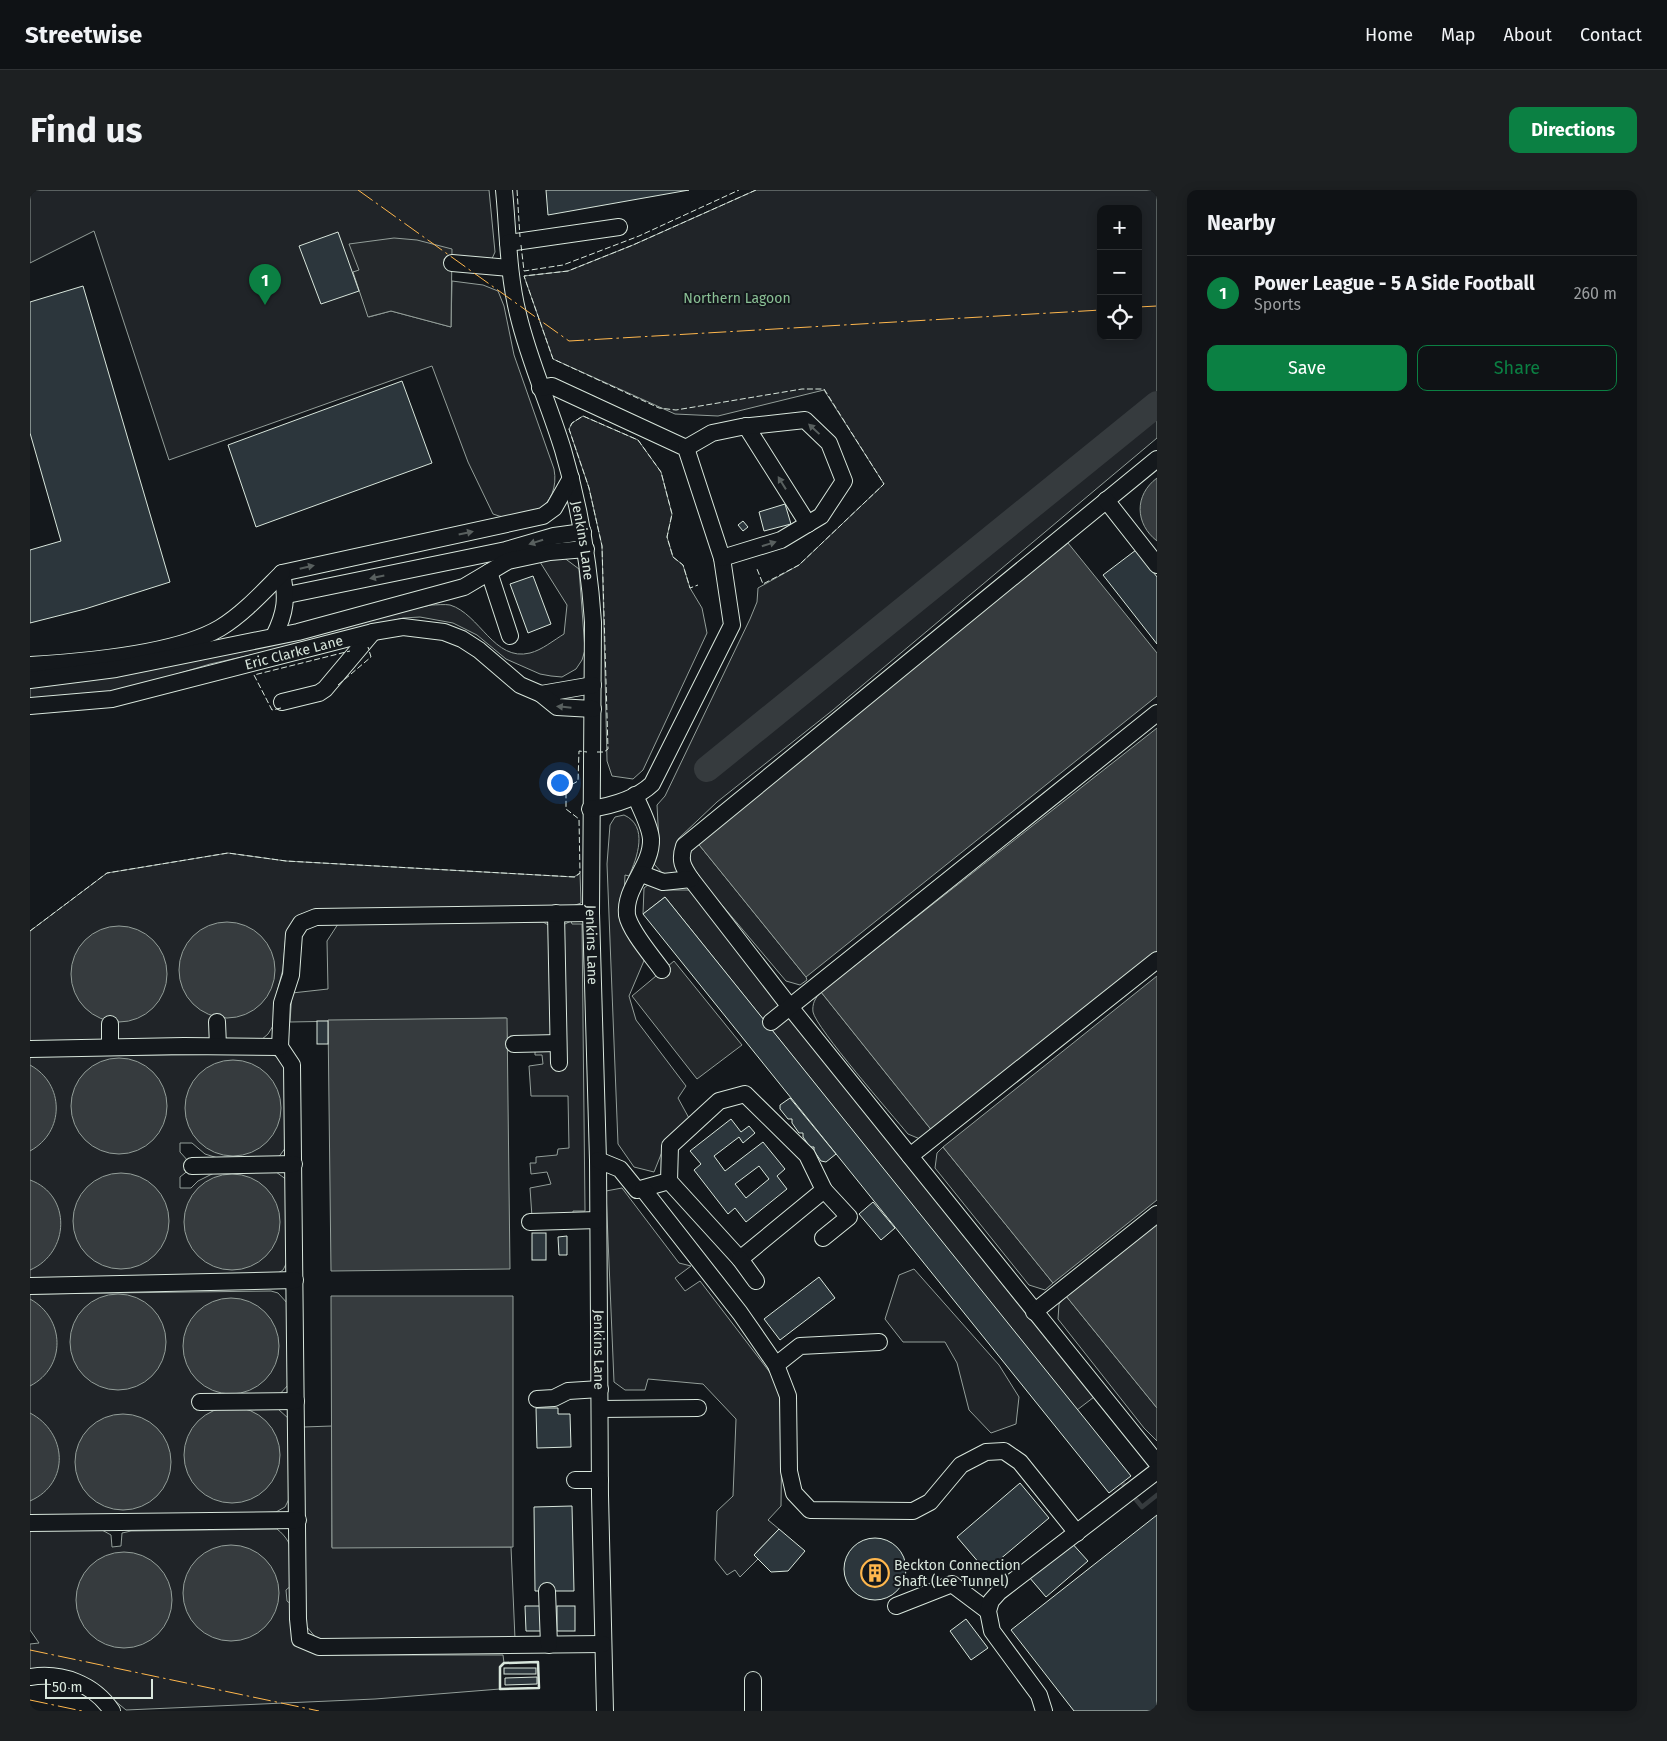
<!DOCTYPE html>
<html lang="en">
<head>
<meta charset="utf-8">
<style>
  :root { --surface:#0f1215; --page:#1d2022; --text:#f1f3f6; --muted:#9b9ea0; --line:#2f3234; --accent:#0b8043 }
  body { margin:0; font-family:"Fira Sans",sans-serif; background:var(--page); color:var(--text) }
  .controls { position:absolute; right:15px; top:15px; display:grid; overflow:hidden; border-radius:10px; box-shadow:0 2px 12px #0003 }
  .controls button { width:45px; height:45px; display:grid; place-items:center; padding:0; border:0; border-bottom:1px solid var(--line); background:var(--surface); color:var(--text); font:25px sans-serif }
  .scale { position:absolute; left:15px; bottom:12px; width:108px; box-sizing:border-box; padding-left:5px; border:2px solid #d8e6dc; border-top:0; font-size:14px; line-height:18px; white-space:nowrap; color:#d8e6dc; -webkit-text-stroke:4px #14181c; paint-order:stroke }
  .you { position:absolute; left:529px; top:592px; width:18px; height:18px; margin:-12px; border:4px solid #fff; border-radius:50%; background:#1a73e8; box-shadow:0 0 0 8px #1a73e833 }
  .badge { display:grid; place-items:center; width:32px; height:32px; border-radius:50%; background:var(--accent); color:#fff; font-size:16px; font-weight:700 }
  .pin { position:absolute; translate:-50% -41px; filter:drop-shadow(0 1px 2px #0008) }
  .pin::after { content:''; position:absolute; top:26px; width:18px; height:15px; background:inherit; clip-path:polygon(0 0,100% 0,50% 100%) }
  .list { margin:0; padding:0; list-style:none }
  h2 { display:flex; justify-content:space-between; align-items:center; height:65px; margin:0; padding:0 20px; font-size:21px }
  h2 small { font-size:16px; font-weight:400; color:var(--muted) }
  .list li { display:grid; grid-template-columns:32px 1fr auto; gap:15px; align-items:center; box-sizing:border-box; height:75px; padding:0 20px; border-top:1px solid var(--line) }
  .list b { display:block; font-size:19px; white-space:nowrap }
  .list p { margin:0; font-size:16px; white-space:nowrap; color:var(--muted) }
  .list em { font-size:16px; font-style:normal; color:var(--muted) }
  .actions { display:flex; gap:10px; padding:15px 20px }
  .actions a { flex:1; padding:11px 0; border:1px solid var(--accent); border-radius:10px; text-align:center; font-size:18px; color:var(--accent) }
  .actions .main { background:var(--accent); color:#fff }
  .icon { flex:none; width:28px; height:28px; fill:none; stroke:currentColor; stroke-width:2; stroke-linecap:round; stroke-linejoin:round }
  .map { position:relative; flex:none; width:1127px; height:1521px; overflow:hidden; border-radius:10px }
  header { display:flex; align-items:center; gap:30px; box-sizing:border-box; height:70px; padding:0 25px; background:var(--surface); border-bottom:1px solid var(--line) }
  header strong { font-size:24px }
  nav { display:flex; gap:28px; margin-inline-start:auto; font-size:18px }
  .intro { display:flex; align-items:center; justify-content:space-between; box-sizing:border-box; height:120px; padding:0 30px }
  h1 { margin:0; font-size:35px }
  .button { padding:12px 22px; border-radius:10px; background:var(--accent); color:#fff; font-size:18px; font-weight:700 }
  main { display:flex; gap:30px; padding:0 30px }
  aside { flex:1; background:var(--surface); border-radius:10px; box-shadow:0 2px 12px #0003 }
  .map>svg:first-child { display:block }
</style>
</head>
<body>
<header>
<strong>Streetwise</strong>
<nav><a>Home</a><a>Map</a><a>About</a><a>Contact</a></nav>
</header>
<div class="intro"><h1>Find us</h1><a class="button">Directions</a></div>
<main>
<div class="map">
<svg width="1127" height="1521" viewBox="0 0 1127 1521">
  <rect width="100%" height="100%" fill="#14181c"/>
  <!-- green -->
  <g fill="#202428" stroke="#939e99" fill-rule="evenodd">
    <path d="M0 0H459L465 62 461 71 323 82 339 127 361 121 421 137 422 91 453 95 468 101 474 116 484 165 524 279C531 316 496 337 463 324L438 272 402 176 139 270 64 41 0 73Z"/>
    <path d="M726 0H1127V248L803 520 687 612 648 649 647 687 633 684 624 674 629 653 627 615 635 606 720 429 727 412 728 398 769 375 854 294 794 200 688 226 645 224 523 169 494 86 538 81 603 55ZM1071 19H1108V146H1071Z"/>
    <path d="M553 226 608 250 631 282 642 324 637 347 643 367 653 375 660 398 672 418 677 443 613 580 603 589 582 586 577 571 572 356 559 298 539 239 542 233Z"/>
    <path d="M533 367 549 379 555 460 552 470 546 479 532 487 521 486 510 484 476 469 447 445 423 433 390 427 373 428 275 453 180 474 78 505 35 508H0V496L401 415C407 415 415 414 420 415 450 424 464 472 500 463 512 460 524 450 534 444L537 415 510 372Z"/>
    <path d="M594 625C619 636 607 668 599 686L595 685 593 731 616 766 599 806 606 830 656 896 648 908 660 930 636 952 624 982 604 977 588 954 577 674 580 635 585 627Z"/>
    <path d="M666 651 776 787 777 790 770 795 756 791 659 676 658 661Z"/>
    <path d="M198 663 256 671 544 687 550 683 551 713 540 717 300 719 271 724 256 744 253 779 247 802 246 831 238 844 231 850 0 851V741L77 683Z"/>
    <path d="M619 694 637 700H664L1068 1204 1047 1220 635 707 613 724 614 698Z"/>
    <path d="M541 731 542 734H552L555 1021H543V1026L502 1027 500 998 521 994 517 982 501 984 500 973H506V967L527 965 528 959 539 958 538 906H501L499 876 513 874 512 865H505V859H518L522 863 533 735Z"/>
    <path d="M513 732 522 737 524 842 518 848 477 849 476 828 260 832 262 803 298 799 297 751 308 734Z"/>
    <path d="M791 802 903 942 890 949 878 944C863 926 786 838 783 822 782 814 785 808 791 802Z"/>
    <path d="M240 864 248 867 255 878 256 957 248 968 194 970 175 964 162 953H150V962L159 972 160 979 150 987V998H161L168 991 190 980 242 979 257 990 258 1070 253 1080 243 1086 0 1089V866Z"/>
    <path d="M913 957 1023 1093 1015 1100 999 1095 905 978 907 963Z"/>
    <path d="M592 998 649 1073 661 1076 645 1088 655 1101 670 1091 748 1193 752 1233 751 1316 738 1330 749 1339 724 1365 728 1369 710 1387 705 1380 697 1385 685 1370 687 1321 703 1306 706 1229 673 1194 618 1189 615 1200H595L584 1192 576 1001Z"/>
    <path d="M884 1079 969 1175 989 1207 986 1234 961 1243 939 1220 927 1173 915 1152H873L855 1129 869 1085Z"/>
    <path d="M241 1101 248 1103 259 1115V1194L248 1206V1219L259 1229 260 1307 255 1317 246 1322 165 1326 0 1327V1104Z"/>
    <path d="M1036 1106 1127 1218V1251L1114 1238 1028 1129 1029 1114Z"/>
    <path d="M302 1236V1357H481L485 1449H287L276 1436 273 1237Z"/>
    <path d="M247 1339C267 1355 262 1371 262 1395L256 1400 257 1411 262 1415V1438L291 1465H473L474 1473 470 1477V1499L345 1509 96 1520 61 1491 0 1483V1454L9 1453 0 1440V1340H72L81 1345 82 1357 91 1356 92 1343 101 1341Z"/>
  </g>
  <!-- parking -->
  <g fill="#24282b" stroke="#939e99">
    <path d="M364 48 387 50 422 59 421 137 361 121 338 127 323 82 329 80 319 54Z"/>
    <path d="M644 771 712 855 667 889 602 806Z"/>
  </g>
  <!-- water -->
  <g fill="#363b3e" stroke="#939e99">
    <path d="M1127 288V351C1105 334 1104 305 1127 288Z"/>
    <path d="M1038 353 1127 463V506L776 787 666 651Z"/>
    <path d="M1127 538V762L903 942 791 802Z"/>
    <circle cx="197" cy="780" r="48"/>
    <circle cx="89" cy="784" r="48"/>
    <path d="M1127 786V1010L1023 1093 913 957Z"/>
    <path d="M477 828 480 1079 301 1081 298 830Z"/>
    <circle cx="89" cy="916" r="48"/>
    <circle cx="203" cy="918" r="48"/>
    <path d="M0 875C35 894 35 942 0 961Z"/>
    <circle cx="91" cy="1031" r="48"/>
    <circle cx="202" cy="1032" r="48"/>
    <path d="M0 990C42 1005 40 1063 0 1080Z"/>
    <path d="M1127 1033V1218L1036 1106Z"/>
    <circle cx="88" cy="1152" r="48"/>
    <path d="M301 1106H483V1357L302 1358Z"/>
    <circle cx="201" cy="1156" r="48"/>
    <path d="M0 1109C35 1128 37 1177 0 1196Z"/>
    <circle cx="202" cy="1265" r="48"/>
    <path d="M0 1223C37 1242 41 1293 0 1311Z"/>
    <circle cx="93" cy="1272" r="48"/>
    <circle cx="201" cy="1403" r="48"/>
    <circle cx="94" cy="1410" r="48"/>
  </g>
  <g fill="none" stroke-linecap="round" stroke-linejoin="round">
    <!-- stream -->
    <path stroke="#363b3e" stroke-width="4.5" d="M1089 1289 1112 1317 1127 1305"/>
    <!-- river -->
    <path stroke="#363b3e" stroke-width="26" d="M677 579 1127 214"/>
  </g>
  <!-- building -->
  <g fill="#2c363c" stroke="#d8e6dc" fill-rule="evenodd">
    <path d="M516 0H659L518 25Z"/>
    <path d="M308 42 329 101 291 114 269 56Z"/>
    <path d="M53 96 140 392 55 419 0 433V360L31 351 0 243V112Z"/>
    <path d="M372 191 402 273 226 337 198 255Z"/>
    <path d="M755 314 761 334 734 341 729 322Z"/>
    <path d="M713 331 718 337 713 341 708 335Z"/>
    <path d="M1106 360 1127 387V454L1073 385Z"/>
    <path d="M503 386 521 434 498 443 480 394Z"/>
    <path d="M635 707 1101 1286 1079 1303 613 724Z"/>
    <rect x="287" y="831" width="11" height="23"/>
    <path d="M760 908 806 964 796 972 791 971 784 961V957H780L773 947V943H769L762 933V929H758L750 919V915Z"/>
    <path d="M701 929 711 942 719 936 725 943 713 953 709 947 684 966 695 981 733 952 755 979 747 986 757 999 716 1032 705 1018 698 1024 664 980 671 974 660 961ZM729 976 739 989 716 1008 705 994Z"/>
    <path d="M843 1012 865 1038 851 1050 829 1024Z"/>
    <rect x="502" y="1043" width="14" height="27"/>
    <path d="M537 1046V1065H529L528 1047Z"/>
    <path d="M789 1087 805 1108 750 1150 734 1129Z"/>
    <path d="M506 1218H528V1224H540L541 1257 507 1258Z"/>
    <path d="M990 1293 1019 1328 956 1381 927 1347Z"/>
    <path d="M542 1316 544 1401H505L504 1317Z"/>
    <path d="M1127 1325V1521H1044L981 1440Z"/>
    <path d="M749 1339 775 1361 758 1381 741 1382 724 1365Z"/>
    <circle cx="845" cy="1379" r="31"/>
    <path d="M1040 1351 1058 1371 1016 1407 999 1387Z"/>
    <path d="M495 1416H513V1441H496Z"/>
    <rect x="527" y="1416" width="18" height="25"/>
    <path d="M936 1429 958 1458 941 1470 920 1441Z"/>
    <rect x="474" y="1478" width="32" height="6"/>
    <path d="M507 1487V1494L475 1495V1488Z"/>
  </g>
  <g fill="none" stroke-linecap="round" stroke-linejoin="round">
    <defs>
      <g id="minor">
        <path id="s1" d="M474 0C478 41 478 84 488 124 499 171 519 214 533 260 550 317 559 373 563 432L561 723 568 970 570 1305 575 1521"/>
        <path d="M478 53 589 37"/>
        <path d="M422 73 480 78"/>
        <path d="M510 198 522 196 656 258 692 368 702 435 622 594C606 609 580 616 560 619"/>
        <path d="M716 236 778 334"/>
        <path d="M656 258 682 243 711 237 775 230 799 253 814 291 791 326 751 350 692 368"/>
        <path d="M1127 269 654 656C649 671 653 677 661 689L760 817 1127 1273"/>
        <path d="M1076 310 1127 375"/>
        <path d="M459 382 480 446"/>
        <path d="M257 405 476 360 524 346 553 342"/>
        <path d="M244 446C256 422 257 408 252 383L513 326 524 318 541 288"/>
        <path d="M0 475C51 472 146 464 190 438 213 424 233 402 252 383"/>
        <path d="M0 490 86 479 268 442 434 397 478 371 520 362 556 359"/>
        <path d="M511 504 563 495"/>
        <path d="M252 512 289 503 295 499 343 442"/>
        <path id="s2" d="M0 516 82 509 343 442 373 437 414 442 432 449 449 460 490 495 511 504 527 517 563 519"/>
        <path d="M605 605C610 618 620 635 621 649 622 677 594 697 597 725 600 741 622 766 632 780"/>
        <path d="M612 684 633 692 661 689"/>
        <path d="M526 723 529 873"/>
        <path d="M561 723 286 727 271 733 264 744 261 785 252 813 250 857 262 875 268 1429 270 1449 289 1457 573 1454"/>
        <path d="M187 832 188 856"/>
        <path d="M741 832 1127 523"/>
        <path d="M80 834V857"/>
        <path d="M484 854 528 853"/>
        <path d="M0 859 154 856 250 857"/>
        <path d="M880 966 1127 770"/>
        <path d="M568 970 590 979 607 1000 639 991 710 1069 794 1000 777 965 715 904 689 911 640 956 639 991"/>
        <path d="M162 976 264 974"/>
        <path d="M613 999 710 1123 746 1175 758 1206 759 1281 764 1303 780 1320 883 1321 900 1312 931 1275 956 1262 974 1261 990 1272 1047 1343"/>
        <path d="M500 1032 568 1030"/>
        <path d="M793 1048 819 1027 794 1000"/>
        <path d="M710 1069 726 1091"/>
        <path d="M0 1096 265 1090"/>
        <path d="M1004 1122 1127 1024"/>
        <path d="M746 1175 770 1156 849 1152"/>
        <path d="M507 1209 524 1208 538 1201 570 1199"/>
        <path d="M170 1212 266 1211"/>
        <path d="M570 1219 668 1218"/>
        <path d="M545 1290H570"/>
        <path d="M0 1333 268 1330"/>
        <path d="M517 1401 519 1455"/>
        <path d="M866 1416 922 1394 958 1421"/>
        <path d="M0 1487C32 1482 64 1494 82 1521"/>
        <path d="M723 1521V1490"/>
        <path d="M1014 1521 1009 1505 962 1441 958 1421 961 1411 969 1402 1127 1281"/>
      </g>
    </defs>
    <!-- minor casing -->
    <use href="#minor" stroke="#d8e6dc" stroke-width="18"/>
    <!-- minor -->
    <use href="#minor" stroke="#14181c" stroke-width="16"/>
    <!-- fence -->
    <g stroke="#d8e6dc" stroke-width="1" stroke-dasharray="6 2.5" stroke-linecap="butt">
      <path d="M487 0 490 47"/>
      <path d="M726 0 603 55 538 81 494 86 523 169 629 218 646 220 772 199H794L854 294 769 375 733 394 727 379"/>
      <path d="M491 55 494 81 533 75 609 46 709 0"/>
      <path d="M308 495 341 467 338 457"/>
      <path d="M251 518 242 520 224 485 320 461"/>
      <path d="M567 562H574L578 559 572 356 559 298 539 239 542 233 553 226 608 250 631 282 642 324 637 347 643 367 653 375 660 398 668 395"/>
      <path d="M0 741 77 683 198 663 256 671 545 687 550 683 549 629 536 619V598L548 591 549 561 557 562"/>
    </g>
    <!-- wall -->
    <path stroke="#d8e6dc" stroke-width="2.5" d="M508 1472 509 1498 470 1499V1477L474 1473Z"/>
    <!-- power -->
    <g stroke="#ffb74d" stroke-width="1" stroke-dasharray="18 4 2.5 4" stroke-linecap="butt">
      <path d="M328 0 539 151 1071 120"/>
      <path d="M1108 117 1127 116"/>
      <path d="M0 1460 289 1521"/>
      <path d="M0 1510 52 1521"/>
    </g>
  </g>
  <!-- one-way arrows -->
  <defs><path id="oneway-solid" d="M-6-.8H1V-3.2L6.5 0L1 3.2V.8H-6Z" transform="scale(1.25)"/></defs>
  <g fill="#59605f">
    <use href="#oneway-solid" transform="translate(784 239) rotate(-137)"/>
    <use href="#oneway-solid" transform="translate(752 293) rotate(-122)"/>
    <use href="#oneway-solid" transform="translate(436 343) rotate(-12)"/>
    <use href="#oneway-solid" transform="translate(506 352) rotate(162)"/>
    <use href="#oneway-solid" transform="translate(739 354) rotate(-17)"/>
    <use href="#oneway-solid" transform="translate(277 377) rotate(-13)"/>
    <use href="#oneway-solid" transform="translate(347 387) rotate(168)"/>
    <use href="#oneway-solid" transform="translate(534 517) rotate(-174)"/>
  </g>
  <!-- icons -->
  <defs>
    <symbol id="building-ring" viewBox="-11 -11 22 22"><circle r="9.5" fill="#14181c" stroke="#ffb74d" stroke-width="1.5"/><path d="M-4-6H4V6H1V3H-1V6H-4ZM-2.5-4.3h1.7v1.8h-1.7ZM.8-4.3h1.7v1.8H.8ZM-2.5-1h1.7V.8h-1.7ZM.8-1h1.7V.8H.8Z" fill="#ffb74d"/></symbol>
  </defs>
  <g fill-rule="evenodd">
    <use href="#building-ring" x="829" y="1367" width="32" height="32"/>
  </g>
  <g text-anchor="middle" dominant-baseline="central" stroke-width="4" stroke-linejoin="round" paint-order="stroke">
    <!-- park labels -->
    <g font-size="14" fill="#8ac095" stroke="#14181c">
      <text x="707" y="108">Northern Lagoon</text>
    </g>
    <!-- street labels -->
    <g font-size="14" fill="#d8e6dc" stroke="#14181c">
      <text stroke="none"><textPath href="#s1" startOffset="361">Jenkins Lane</textPath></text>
      <text stroke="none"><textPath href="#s2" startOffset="270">Eric Clarke Lane</textPath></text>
      <text stroke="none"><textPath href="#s1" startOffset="766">Jenkins Lane</textPath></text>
      <text stroke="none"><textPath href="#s1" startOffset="1171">Jenkins Lane</textPath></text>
    </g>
    <!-- poi labels -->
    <g font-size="14" fill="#d8e6dc" stroke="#14181c" text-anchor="start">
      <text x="864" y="1375">Beckton Connection<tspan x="864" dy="16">Shaft (Lee Tunnel)</tspan></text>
    </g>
  </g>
</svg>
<div class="controls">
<button>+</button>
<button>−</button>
<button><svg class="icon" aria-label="locate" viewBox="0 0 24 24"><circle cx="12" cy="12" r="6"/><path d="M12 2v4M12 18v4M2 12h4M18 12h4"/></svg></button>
</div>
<div class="scale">50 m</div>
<div class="you"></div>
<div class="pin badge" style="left:235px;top:115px">1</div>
</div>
<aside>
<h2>Nearby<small></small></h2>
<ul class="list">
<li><span class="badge">1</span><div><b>Power League - 5 A Side Football</b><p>Sports</p></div><em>260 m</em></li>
</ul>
<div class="actions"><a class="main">Save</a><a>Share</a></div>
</aside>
</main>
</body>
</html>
